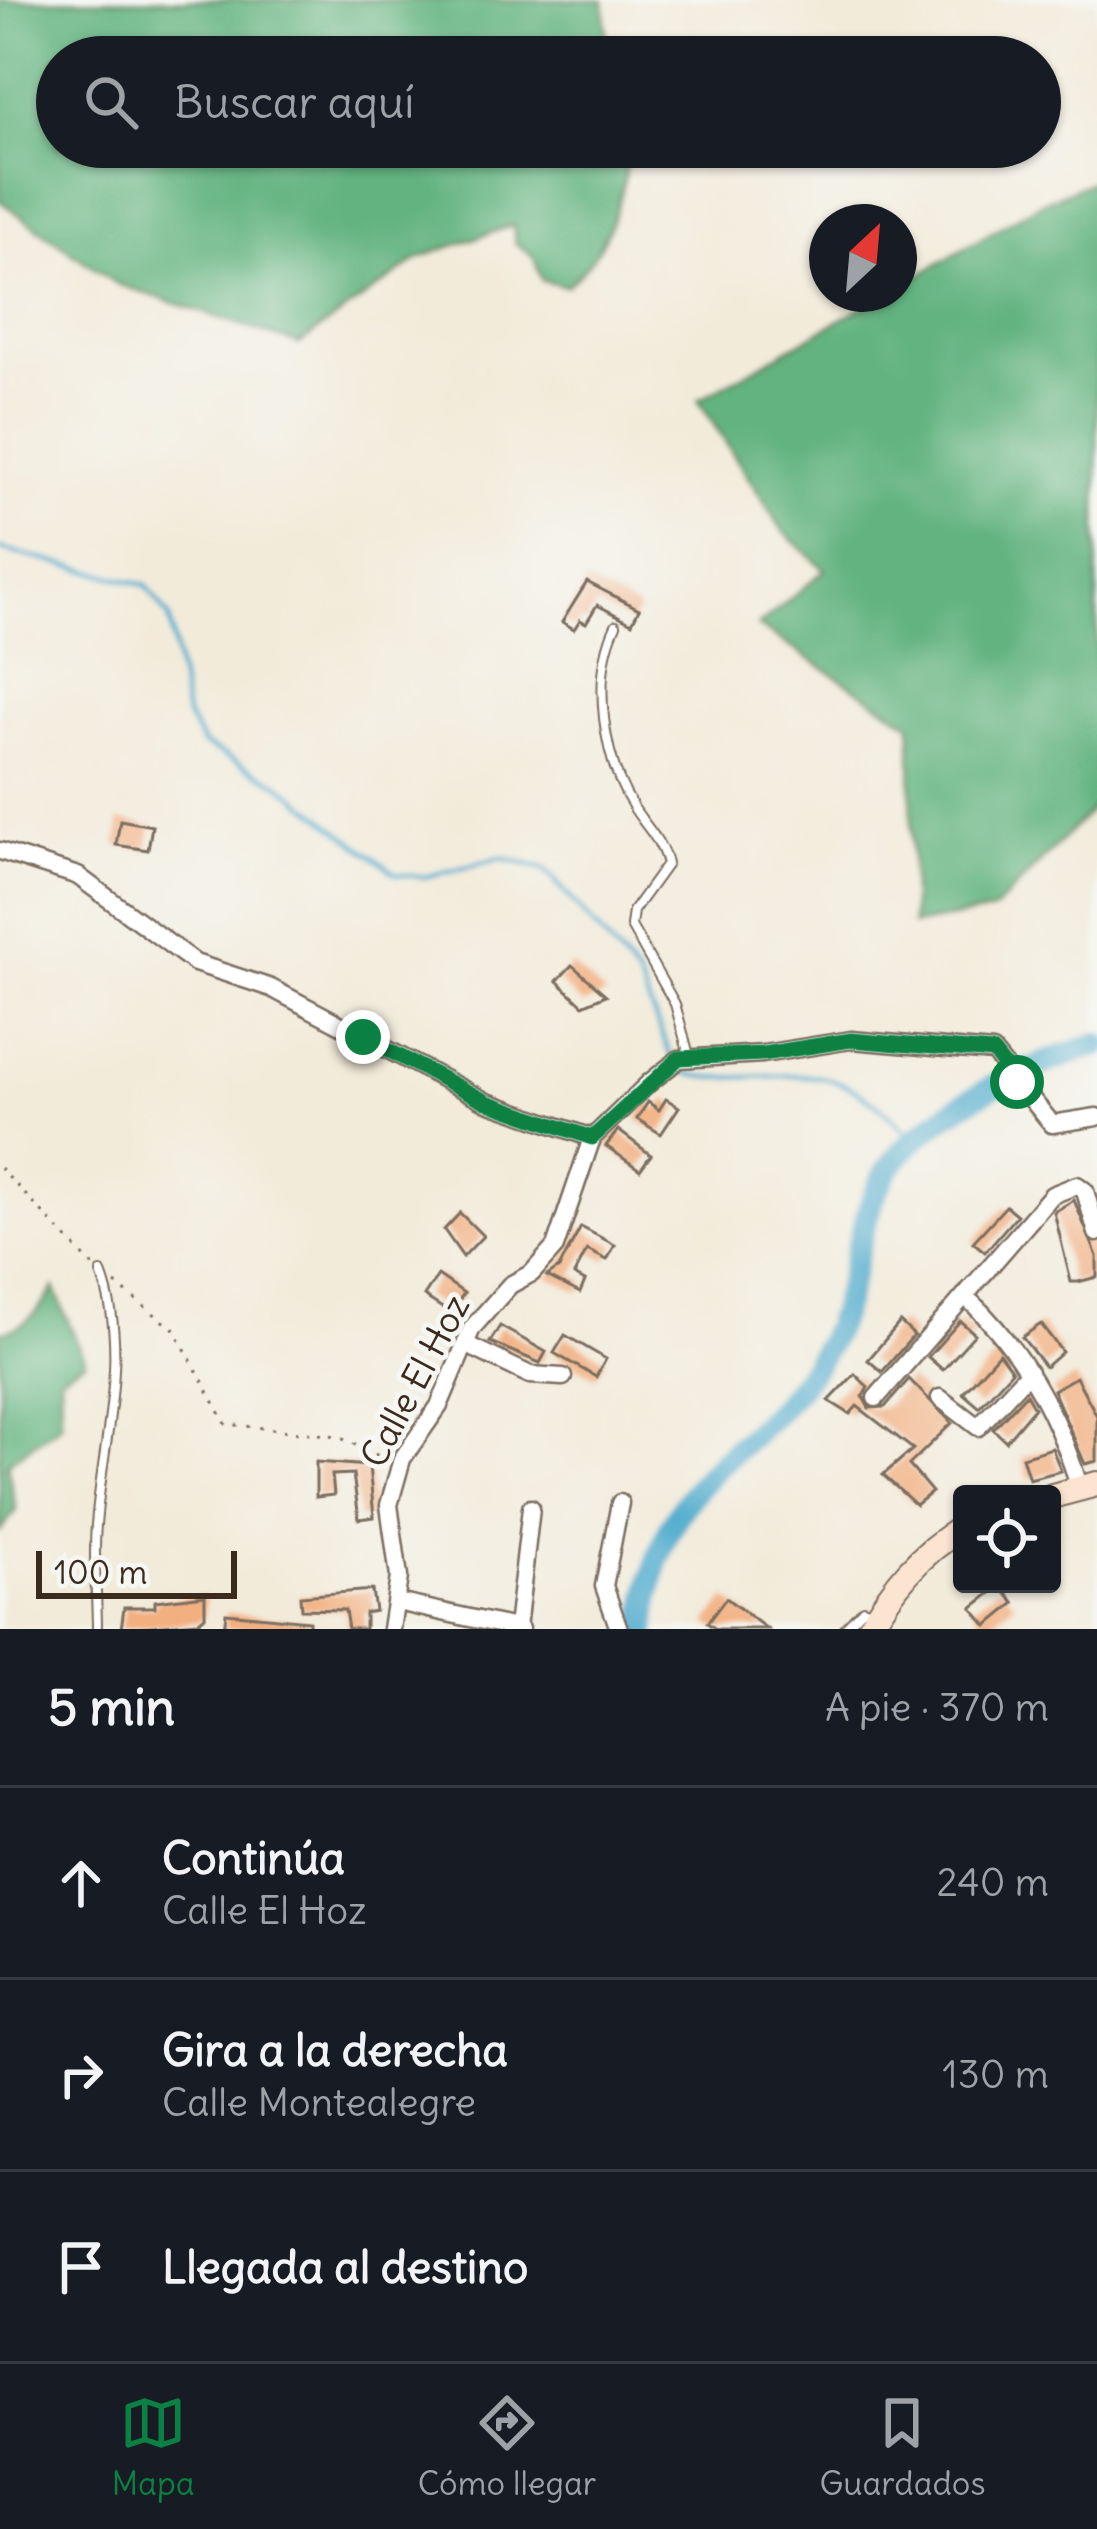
<!DOCTYPE html>
<html lang="es">
<head>
<meta charset="utf-8">
<style>
  :root { --surface:#171b24; --page:#242831; --text:#f1f3f6; --muted:#9ea1a6; --line:#363941; --accent:#0b8043 }
  body { margin:0; font-family:Delius,sans-serif; background:var(--page); color:var(--text) }
  .controls { position:absolute; right:36px; bottom:36px; display:grid; overflow:hidden; border-radius:12px; box-shadow:0 3px 9px #0004 }
  .controls button { width:108px; height:108px; display:grid; place-items:center; padding:0; border:0; border-bottom:3px solid var(--line); background:var(--surface); color:var(--text); font:60px sans-serif }
  .compass { position:absolute; left:809px; top:204px; width:108px; height:108px; border-radius:50%; background:var(--surface); box-shadow:0 3px 9px #0004; rotate:26deg }
  .scale { position:absolute; left:36px; bottom:30px; width:201px; box-sizing:border-box; padding-left:12px; border:6px solid #3b2a1e; border-top:0; font-size:33px; line-height:42px; white-space:nowrap; color:#3b2a1e; -webkit-text-stroke:9px #f6f6f2; paint-order:stroke }
  .stop { position:absolute; width:36px; height:36px; margin:-27px; border:9px solid #0b8043; border-radius:50%; background:#fff }
  .stop.end { background:#0b8043; border-color:#fff; box-shadow:0 3px 12px #0008 }
  .list { margin:0; padding:0; list-style:none }
  h2 { display:flex; justify-content:space-between; align-items:center; height:156px; margin:0; padding:0 48px; font-size:51px }
  h2 small { font-size:39px; font-weight:400; color:var(--muted) }
  .list li { display:grid; grid-template-columns:78px 1fr auto; gap:36px; align-items:center; box-sizing:border-box; height:192px; padding:0 48px; border-top:3px solid var(--line) }
  .list b { display:block; font-size:45px; white-space:nowrap }
  .list p { margin:0; font-size:39px; white-space:nowrap; color:var(--muted) }
  .list em { font-size:39px; font-style:normal; color:var(--muted) }
  .icon { flex:none; width:66px; height:66px; fill:none; stroke:currentColor; stroke-width:2; stroke-linecap:round; stroke-linejoin:round }
  .map { position:relative; flex:none; width:1097px; height:1629px; overflow:hidden }
  .search { position:absolute; background:var(--surface); box-shadow:0 3px 9px #0004; left:36px; right:36px; top:36px; height:132px; display:flex; align-items:center; gap:30px; box-sizing:border-box; padding:0 42px; border-radius:66px; color:var(--muted); font-size:45px }
  .sheet { height:732px; background:var(--surface) }
  nav { display:flex; justify-content:space-around; align-items:center; box-sizing:border-box; height:168px; border-top:3px solid var(--line); background:var(--surface); font-size:33px; color:var(--muted) }
  nav a { display:grid; justify-items:center; gap:6px }
  nav .on { color:var(--accent) }
  .map>svg:first-child { display:block }
</style>
</head>
<body>
<div class="map">
<svg width="1097" height="1629" viewBox="0 0 1097 1629">
  <rect width="100%" height="100%" fill="#f6f6f2"/>
  <filter id="ink" filterUnits="userSpaceOnUse"><feTurbulence type="fractalNoise" baseFrequency=".00833" numOctaves="2"/><feDisplacementMap in="SourceGraphic" scale="24" xChannelSelector="R" yChannelSelector="G"/><feConvolveMatrix kernelMatrix="1 2 1 2 8 2 1 2 1" color-interpolation-filters="sRGB"/></filter>
  <filter id="wash" filterUnits="userSpaceOnUse"><feTurbulence type="fractalNoise" baseFrequency=".004" numOctaves="4" result="noise"/><feDisplacementMap in="SourceGraphic" scale="48" xChannelSelector="R" yChannelSelector="G"/><feGaussianBlur stdDeviation="2.7" result="paint"/><feColorMatrix in="noise" values="0 0 0 0 0 0 0 0 0 0 0 0 0 0 0 0 0 1.4 0 .05"/><feComposite in="paint" operator="in"/></filter>
  <g filter="url(#wash)">
    <rect width="100%" height="100%" fill="#f2ebda"/>
    <!-- forest -->
    <g fill="#62b37f" stroke="#4e6e4e" stroke-width="3">
      <path d="M0 0H604L608 57H57V147H627C628 194 603 258 566 286L542 281 534 258 515 242 513 225 421 257 299 344 116 284 0 201Z"/>
      <path d="M1097 179V804L993 911 912 925 911 724 758 626 825 570 783 531 698 400 886 294H899V287L1041 203Z"/>
      <path d="M54 1288 85 1361 60 1376 61 1424 7 1463 16 1510 0 1531V1332C26 1328 40 1310 54 1288Z"/>
    </g>
    <g fill="none" stroke-linecap="round" stroke-linejoin="round">
      <!-- stream -->
      <g stroke="#4fabcd" stroke-width="4.5">
        <path d="M0 549 146 585 169 617 186 715 203 744 279 784 396 874 424 877 502 858 545 869 638 977 671 1056"/>
        <path d="M676 1066C700 1091 791 1066 832 1080 867 1091 891 1116 915 1141"/>
      </g>
      <!-- river -->
      <path stroke="#4fabcd" stroke-width="24" d="M645 1629C657 1460 763 1462 828 1343 862 1281 852 1202 905 1149 958 1098 1028 1066 1097 1045"/>
    </g>
    <g id="blocks">
      <!-- building -->
      <g fill="#f2af7f">
        <path d="M587 582 639 609 632 623 597 605 586 623 580 620 574 629 562 622Z"/>
        <path d="M120 820 152 826 148 850 116 845Z"/>
        <path d="M572 965 606 995 583 1005 557 981Z"/>
        <path d="M666 1099 679 1107 661 1134 637 1119 648 1102 659 1110Z"/>
        <path d="M618 1130 651 1155 640 1170 606 1146Z"/>
        <path d="M1074 1200 1097 1256V1277L1078 1282H1071L1054 1212Z"/>
        <path d="M1006 1206 1017 1215 985 1252 973 1242Z"/>
        <path d="M460 1213 483 1236 463 1257 444 1230Z"/>
        <path d="M581 1227 615 1245 607 1260 587 1250 574 1275 585 1281 580 1293 547 1276 559 1268Z"/>
        <path d="M438 1275 464 1293 450 1313 424 1296Z"/>
        <path d="M960 1321 975 1334 943 1370 928 1357Z"/>
        <path d="M900 1322 914 1335 882 1372 868 1360Z"/>
        <path d="M1041 1324 1062 1352 1045 1367 1022 1337Z"/>
        <path d="M500 1326 546 1352 540 1363 490 1342Z"/>
        <path d="M565 1335 606 1359 596 1377 554 1353Z"/>
        <path d="M999 1353 1012 1371 979 1407 963 1393Z"/>
        <path d="M855 1374 868 1387 863 1397 869 1408 885 1407 909 1379 952 1423 909 1465 932 1492 916 1505 883 1475 913 1449 857 1406 850 1414 829 1401Z"/>
        <path d="M1076 1377 1097 1416V1461L1085 1464 1053 1390Z"/>
        <path d="M1026 1394 1034 1408 1006 1441 993 1429Z"/>
        <path d="M1052 1448 1061 1471 1029 1479 1022 1457Z"/>
        <path d="M316 1462 369 1466 374 1517 359 1519 353 1474 332 1475 334 1495 316 1497Z"/>
        <path d="M1000 1586 1015 1603 987 1626 972 1608Z"/>
        <path d="M372 1590 375 1611 365 1613V1629H348L345 1610 301 1609 300 1596Z"/>
        <path d="M205 1595V1616L198 1622 121 1629 124 1607H155V1601Z"/>
        <path d="M726 1598 767 1629H716L707 1623Z"/>
        <path d="M226 1613 309 1621V1629H224Z"/>
      </g>
    </g>
  </g>
  <g filter="url(#ink)">
    <use href="#blocks" fill-opacity="0" stroke="#7b6e60" stroke-width="3"/>
    <g fill="none" stroke-linecap="round" stroke-linejoin="round">
      <defs>
        <g id="lane">
          <path d="M616 625C591 677 603 760 634 808 646 827 662 841 667 864L633 911 631 926 675 1004 689 1055"/>
          <path d="M97 1629C97 1595 93 1559 96 1525 102 1444 131 1351 101 1273"/>
          <path d="M844 1629 863 1609 874 1614"/>
        </g>
        <g id="street">
          <path d="M0 851 78 876 195 963 271 988 487 1102 592 1138"/>
          <path d="M965 1296C1022 1349 1058 1414 1080 1489"/>
          <path d="M465 1344 530 1375 563 1377"/>
          <path d="M876 1398 1052 1195 1077 1185 1085 1191 1097 1233"/>
          <path d="M940 1398 978 1427 1029 1372"/>
          <path d="M397 1602 520 1629"/>
          <path d="M517 1628 531 1508"/>
          <path d="M391 1629 399 1577 389 1505 402 1459 439 1406 472 1328 510 1285 532 1273 555 1247 592 1138 649 1083 679 1059 763 1054 851 1040 993 1052 1052 1124 1097 1117"/>
          <path d="M619 1629 604 1586 620 1503"/>
        </g>
        <g id="secondary">
          <path d="M1052 1496 1097 1484"/>
          <path d="M869 1629C893 1586 919 1554 962 1528"/>
        </g>
      </defs>
      <!-- lane casing -->
      <use href="#lane" stroke="#7b6e60" stroke-width="12"/>
      <!-- street casing -->
      <use href="#street" stroke="#7b6e60" stroke-width="21"/>
      <!-- secondary casing -->
      <use href="#secondary" stroke="#7b6e60" stroke-width="28"/>
      <!-- path -->
      <g stroke="#7b6e60" stroke-width="3" stroke-dasharray="3 9" stroke-linecap="butt">
        <path d="M0 1168 94 1267"/>
        <path d="M115 1284 174 1329 226 1424 337 1436 389 1461"/>
      </g>
      <!-- lane -->
      <use href="#lane" stroke="#fff" stroke-width="8"/>
      <!-- street -->
      <use href="#street" stroke="#fff" stroke-width="16"/>
      <!-- secondary -->
      <use href="#secondary" stroke="#fce5d0" stroke-width="24"/>
    </g>
  </g>
  <g fill="none" stroke-linecap="round" stroke-linejoin="round" filter="url(#ink)">
    <!-- route -->
    <path stroke="#0b8043" stroke-width="15" d="M363 1037 487 1102 592 1138 679 1058 763 1054 851 1040 993 1052 1017 1082"/>
  </g>
  <g text-anchor="middle" dominant-baseline="central" stroke-width="10" stroke-linejoin="round" paint-order="stroke">
    <!-- street labels -->
    <g font-size="36" fill="#3b2a1e" stroke="#f6f6f2">
      <text transform="translate(415 1381) rotate(-62)">Calle El Hoz</text>
    </g>
  </g>
</svg>
<div class="controls">
<button><svg class="icon" aria-label="locate" viewBox="0 0 24 24"><circle cx="12" cy="12" r="6"/><path d="M12 2v4M12 18v4M2 12h4M18 12h4"/></svg></button>
</div>
<svg class="compass" viewBox="-18 -18 36 36"><path d="M0-13l5 13h-10z" fill="#e53935"/><path d="M0 13l5-13h-10z" fill="#9ea1a6"/></svg>
<div class="scale">100 m</div>
<div class="stop" style="left:1017px;top:1082px"></div>
<div class="stop end" style="left:363px;top:1037px"></div>
<div class="search"><svg class="icon" aria-label="search" viewBox="0 0 24 24"><circle cx="10" cy="10" r="6"/><path d="M15 15l6 6"/></svg>Buscar aquí</div>
</div>
<section class="sheet">
<h2>5 min<small>A pie · 370 m</small></h2>
<ul class="list">
<li><svg class="icon" aria-label="ahead" viewBox="0 0 24 24"><path d="M12 20V5M6 11l6-6 6 6"/></svg><div><b>Continúa</b><p>Calle El Hoz</p></div><em>240 m</em></li>
<li><svg class="icon" aria-label="right" viewBox="0 0 24 24"><path d="M7 20v-9h11M14 6l5 5-5 5"/></svg><div><b>Gira a la derecha</b><p>Calle Montealegre</p></div><em>130 m</em></li>
<li><svg class="icon" aria-label="arrive" viewBox="0 0 24 24"><path d="M6 21V4h12l-3 4 3 4H6"/></svg><div><b>Llegada al destino</b></div></li>
</ul>
</section>
<nav>
<a class="on"><svg class="icon" aria-label="map" viewBox="0 0 24 24"><path d="M3 6l6-2 6 2 6-2v14l-6 2-6-2-6 2zM9 4v14M15 6v14"/></svg>Mapa</a>
<a><svg class="icon" aria-label="directions" viewBox="0 0 24 24"><path d="M12 3l9 9-9 9-9-9zM9 14v-3h6M13 9l2 2-2 2"/></svg>Cómo llegar</a>
<a><svg class="icon" aria-label="saved" viewBox="0 0 24 24"><path d="M7 4h10v16l-5-4-5 4z"/></svg>Guardados</a>
</nav>
</body>
</html>
